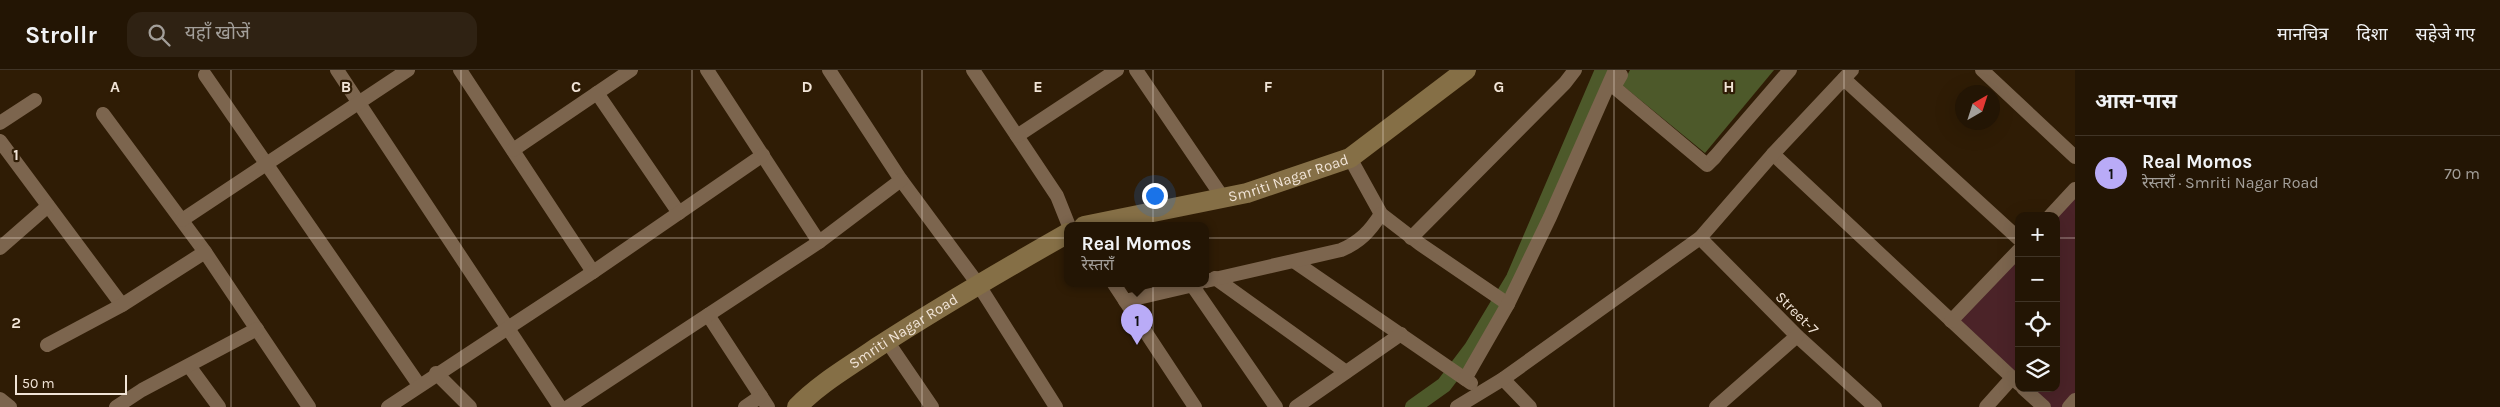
<!DOCTYPE html>
<html lang="hi">
<head>
<meta charset="utf-8">
<style>
  :root { --surface:#231504; --page:#2f2213; --text:#f1f3f6; --muted:#a39f9a; --line:#403426; --accent:#b9abf7 }
  body { margin:0; font-family:Karla,"Noto Sans Devanagari",sans-serif; background:var(--page); color:var(--text) }
  .controls { position:absolute; right:15px; bottom:15px; display:grid; overflow:hidden; border-radius:10px; box-shadow:0 5px 20px #0002 }
  .controls button { width:45px; height:45px; display:grid; place-items:center; padding:0; border:0; border-bottom:1px solid var(--line); background:var(--surface); color:var(--text); font:25px sans-serif }
  .compass { position:absolute; left:1955px; top:15px; width:45px; height:45px; border-radius:50%; background:var(--surface); box-shadow:0 5px 20px #0002; rotate:39deg }
  .scale { position:absolute; left:15px; bottom:12px; width:112px; box-sizing:border-box; padding-left:5px; border:2px solid #f1e4d7; border-top:0; font-size:14px; line-height:18px; white-space:nowrap; color:#f1e4d7; -webkit-text-stroke:4px #2f1c05; paint-order:stroke }
  .you { position:absolute; left:1154px; top:125px; width:18px; height:18px; margin:-12px; border:4px solid #fff; border-radius:50%; background:#1a73e8; box-shadow:0 0 0 8px #1a73e833 }
  .badge { display:grid; place-items:center; width:32px; height:32px; border-radius:50%; background:var(--accent); color:#111; font-size:16px; font-weight:700 }
  .pin { position:absolute; translate:-50% -41px; filter:drop-shadow(0 1px 2px #0008) }
  .pin::after { content:''; position:absolute; top:26px; width:18px; height:15px; background:inherit; clip-path:polygon(0 0,100% 0,50% 100%) }
  .popup { position:absolute; left:1064px; top:152px; width:145px; height:65px; box-sizing:border-box; display:grid; place-content:center; border-radius:10px; background:var(--surface); filter:drop-shadow(0 1px 4px #0005); font-size:16px; white-space:nowrap; color:var(--muted) }
  .popup b { font-size:19px; color:var(--text) }
  .popup::after { content:''; position:absolute; left:50%; top:100%; margin-left:-10px; border:10px solid transparent; border-top-color:var(--surface) }
  .list { margin:0; padding:0; list-style:none }
  h2 { display:flex; justify-content:space-between; align-items:center; height:65px; margin:0; padding:0 20px; font-size:21px }
  h2 small { font-size:16px; font-weight:400; color:var(--muted) }
  .list li { display:grid; grid-template-columns:32px 1fr auto; gap:15px; align-items:center; box-sizing:border-box; height:75px; padding:0 20px; border-top:1px solid var(--line) }
  .list b { display:block; font-size:19px; white-space:nowrap }
  .list p { margin:0; font-size:16px; white-space:nowrap; color:var(--muted) }
  .list em { font-size:16px; font-style:normal; color:var(--muted) }
  .icon { flex:none; width:28px; height:28px; fill:none; stroke:currentColor; stroke-width:2; stroke-linecap:round; stroke-linejoin:round }
  .map { position:relative; flex:none; width:2075px; height:337px; overflow:hidden }
  header { display:flex; align-items:center; gap:30px; box-sizing:border-box; height:70px; padding:0 25px; background:var(--surface); border-bottom:1px solid var(--line) }
  header strong { font-size:24px }
  nav { display:flex; gap:28px; margin-inline-start:auto; font-size:18px }
  .search { width:350px; height:45px; background:var(--page); display:flex; align-items:center; gap:12px; box-sizing:border-box; padding:0 18px; border-radius:15px; color:var(--muted); font-size:19px }
  main { display:flex }
  aside { flex:1; background:var(--surface) }
  .map>svg:first-child { display:block }
</style>
</head>
<body>
<header>
<strong>Strollr</strong>
<div class="search"><svg class="icon" aria-label="search" viewBox="0 0 24 24"><circle cx="10" cy="10" r="6"/><path d="M15 15l6 6"/></svg>यहाँ खोजें</div>
<nav><a>मानचित्र</a><a>दिशा</a><a>सहेजे गए</a></nav>
</header>
<main>
<div class="map">
<svg width="2075" height="337" viewBox="0 0 2075 337">
  <rect width="100%" height="100%" fill="#2f1c05"/>
  <!-- green -->
  <g fill="#4b2328">
    <path d="M2075 119V330L2069 337H2044L2024 318H2056V146Z"/>
    <path d="M2019 180V313L1951 251Z"/>
  </g>
  <!-- water -->
  <path fill="#4d592a" d="M1630 0H1774L1705 83 1622 15Z"/>
  <g fill="none" stroke-linecap="round" stroke-linejoin="round">
    <!-- canal -->
    <path stroke="#4d592a" stroke-width="16" d="M1413 337 1444 315 1472 278 1514 208 1603 0"/>
    <!-- street -->
    <g stroke="#7c654e" stroke-width="14">
      <path d="M337 0 560 337"/>
      <path d="M460 0 593 202"/>
      <path d="M707 0 819 172"/>
      <path d="M829 0 901 110 978 214 1056 337"/>
      <path d="M973 0 1057 126 1069 156"/>
      <path d="M1136 0 1223 128"/>
      <path d="M1982 0 2075 87"/>
      <path d="M205 5 419 315"/>
      <path d="M1621 5 1614 17 1707 95 1715 87"/>
      <path d="M1844 9 2019 169"/>
      <path d="M597 23 679 143"/>
      <path d="M103 44 205 182 309 337"/>
      <path d="M0 53 35 30"/>
      <path d="M1017 66 1117 0"/>
      <path d="M0 71 122 235"/>
      <path d="M513 80 631 0"/>
      <path d="M1773 84 2019 314"/>
      <path d="M1350 88 1381 144 1420 174 1508 234"/>
      <path d="M1713 89 1790 0"/>
      <path d="M2050 146 2075 119"/>
      <path d="M182 150 408 0"/>
      <path d="M1411 168 1565 13 1575 0"/>
      <path d="M1700 168 1797 266 1875 337"/>
      <path d="M0 178 48 136"/>
      <path d="M1295 192 1471 313"/>
      <path d="M1215 208 1346 302"/>
      <path d="M1206 211 1341 180C1360 172 1370 161 1381 144"/>
      <path d="M1114 214 1195 337"/>
      <path d="M1192 215 1276 337"/>
      <path d="M1125 231 1198 214"/>
      <path d="M708 245 768 337"/>
      <path d="M1951 251 2019 180"/>
      <path d="M887 271 932 337"/>
      <path d="M47 275 122 235 205 182"/>
      <path d="M189 296 219 337"/>
      <path d="M436 303 470 337"/>
      <path d="M1465 309 1508 234 1550 147 1615 0"/>
      <path d="M1503 309 1530 337"/>
      <path d="M2023 318 2044 337"/>
      <path d="M0 329 10 337"/>
      <path d="M116 337 142 320 257 259"/>
      <path d="M388 337 593 202 763 85"/>
      <path d="M568 337 819 172 901 110"/>
      <path d="M745 337 761 326"/>
      <path d="M1296 337 1401 264"/>
      <path d="M1457 337 1503 309 1700 168 1773 84 1852 0"/>
      <path d="M1716 337 1797 266"/>
      <path d="M1986 337 2012 308"/>
      <path d="M2069 337 2075 330"/>
    </g>
    <!-- secondary -->
    <g stroke="#856f46" stroke-width="20">
      <path id="s1" d="M1084 156 1247 123 1350 88 1466 0"/>
      <path id="s2" d="M797 337C820 313 849 297 876 278 939 237 1003 200 1068 163"/>
    </g>
  </g>
  <!-- grid -->
  <path fill="none" stroke="#f1e4d7" stroke-width="1" stroke-opacity="0.55" d="M231 0V337M461 0V337M692 0V337M922 0V337M1153 0V337M1383 0V337M1614 0V337M1844 0V337M0 168H2019M2056 168H2075"/>
  <g text-anchor="middle" dominant-baseline="central" stroke-width="4.5" stroke-linejoin="round" paint-order="stroke">
    <!-- street labels -->
    <g font-size="15" fill="#f1e4d7" stroke="#2f1c05">
      <text stroke="none"><textPath href="#s1" startOffset="210">Smriti Nagar Road</textPath></text>
      <text transform="translate(1797 243) rotate(45)">Street-7</text>
      <text stroke="none"><textPath href="#s2" startOffset="131">Smriti Nagar Road</textPath></text>
    </g>
  </g>
  <g font-size="16" text-anchor="middle" font-weight="bold" fill="#f1e4d7" stroke="#2f1c05" stroke-width="4.5" stroke-linejoin="round" paint-order="stroke">
    <text x="115" y="22">A</text>
    <text x="346" y="22">B</text>
    <text x="576" y="22">C</text>
    <text x="807" y="22">D</text>
    <text x="1038" y="22">E</text>
    <text x="1268" y="22">F</text>
    <text x="1499" y="22">G</text>
    <text x="1729" y="22">H</text>
    <text x="16" y="90">1</text>
    <text x="16" y="258">2</text>
  </g>
</svg>
<div class="controls">
<button>+</button>
<button>−</button>
<button><svg class="icon" aria-label="locate" viewBox="0 0 24 24"><circle cx="12" cy="12" r="6"/><path d="M12 2v4M12 18v4M2 12h4M18 12h4"/></svg></button>
<button><svg class="icon" aria-label="layers" viewBox="0 0 24 24"><path d="M12 4l9 5-9 5-9-5zM3 14l9 5 9-5"/></svg></button>
</div>
<svg class="compass" viewBox="-18 -18 36 36"><path d="M0-13l5 13h-10z" fill="#e53935"/><path d="M0 13l5-13h-10z" fill="#a39f9a"/></svg>
<div class="scale">50 m</div>
<div class="you"></div>
<div class="pin badge" style="left:1137px;top:275px">1</div>
<div class="popup"><b>Real Momos</b>रेस्तराँ</div>
</div>
<aside>
<h2>आस-पास<small></small></h2>
<ul class="list">
<li><span class="badge">1</span><div><b>Real Momos</b><p>रेस्तराँ · Smriti Nagar Road</p></div><em>70 m</em></li>
</ul>
</aside>
</main>
</body>
</html>
